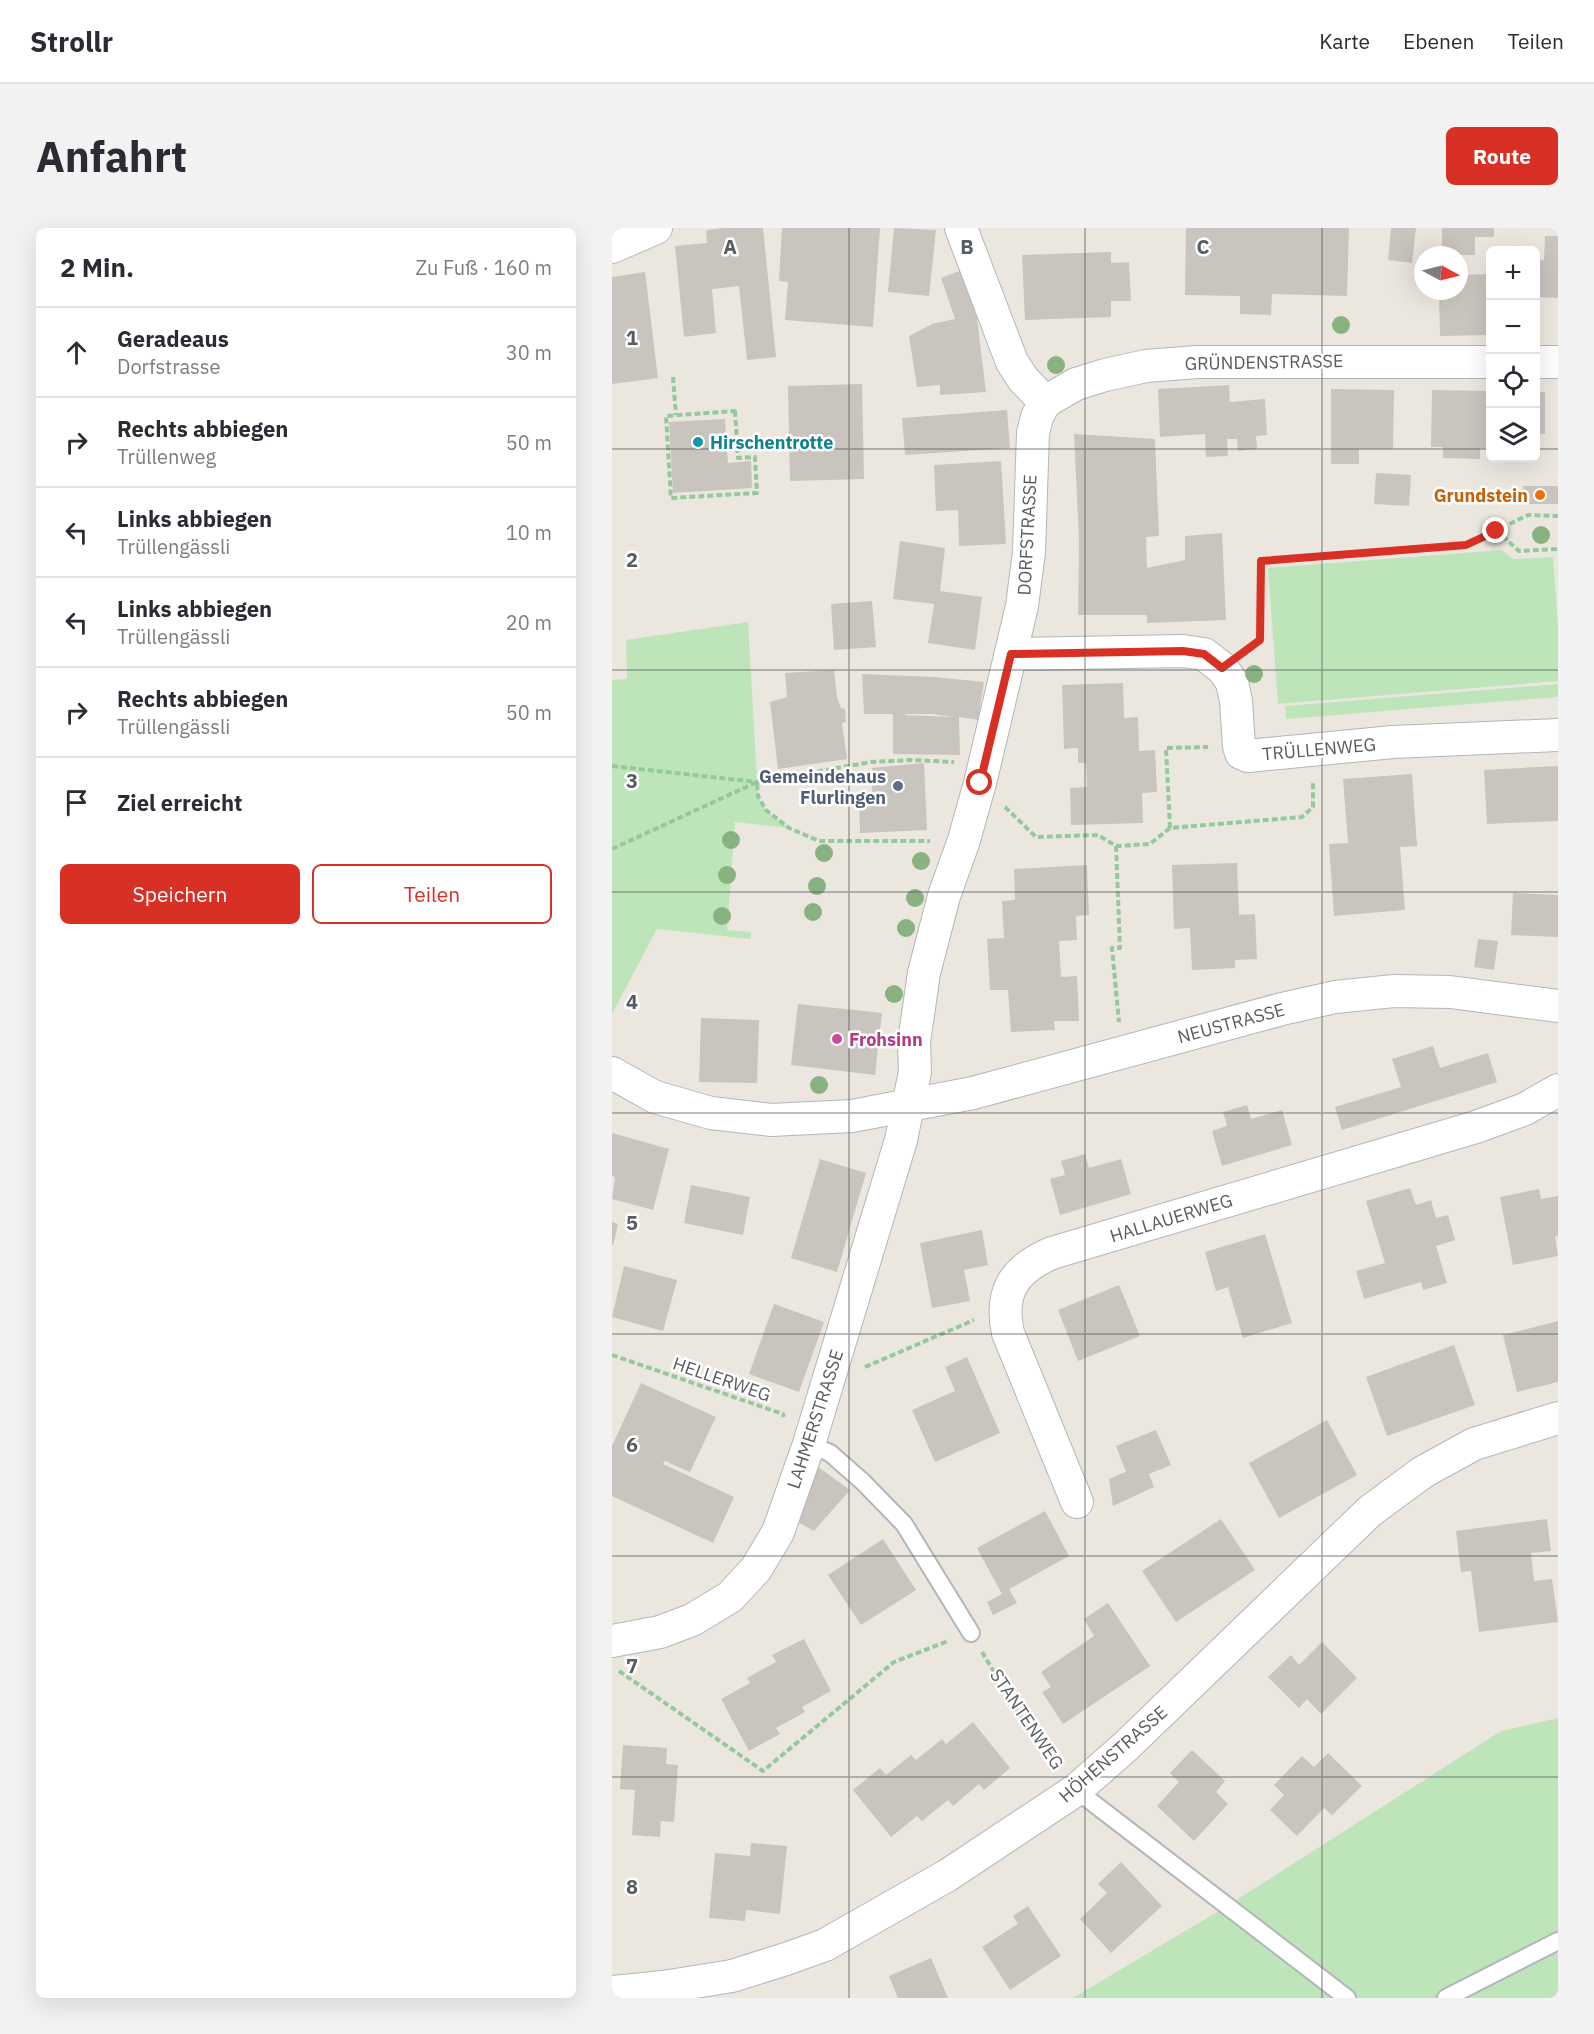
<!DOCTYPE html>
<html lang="de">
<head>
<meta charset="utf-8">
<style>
  :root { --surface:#fff; --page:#f2f2f3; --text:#2b2b33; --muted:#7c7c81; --line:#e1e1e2; --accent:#d93025 }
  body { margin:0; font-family:"IBM Plex Sans",sans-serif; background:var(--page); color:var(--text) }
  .controls { position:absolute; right:18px; top:18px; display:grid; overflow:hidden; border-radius:9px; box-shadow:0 6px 24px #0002 }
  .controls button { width:54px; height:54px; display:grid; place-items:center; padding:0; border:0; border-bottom:2px solid var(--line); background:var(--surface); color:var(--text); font:30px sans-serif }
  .compass { position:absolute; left:802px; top:18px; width:54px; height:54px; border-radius:50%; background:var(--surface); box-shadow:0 6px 24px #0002; rotate:97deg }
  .stop { position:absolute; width:18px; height:18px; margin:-14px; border:4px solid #d93025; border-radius:50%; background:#fff }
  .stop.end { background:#d93025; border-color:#fff; box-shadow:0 2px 6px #0008 }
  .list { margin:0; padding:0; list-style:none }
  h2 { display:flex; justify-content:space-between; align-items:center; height:78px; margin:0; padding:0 24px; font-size:26px }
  h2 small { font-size:20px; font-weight:400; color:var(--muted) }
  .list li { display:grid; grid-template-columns:39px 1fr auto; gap:18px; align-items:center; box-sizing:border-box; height:90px; padding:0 24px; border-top:2px solid var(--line) }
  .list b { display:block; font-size:22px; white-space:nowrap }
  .list p { margin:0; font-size:20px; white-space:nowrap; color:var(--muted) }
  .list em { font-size:20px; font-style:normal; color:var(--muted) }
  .actions { display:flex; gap:12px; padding:18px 24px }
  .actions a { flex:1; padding:14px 0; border:2px solid var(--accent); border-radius:9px; text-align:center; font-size:21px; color:var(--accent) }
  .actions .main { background:var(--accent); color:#fff }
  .icon { flex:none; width:33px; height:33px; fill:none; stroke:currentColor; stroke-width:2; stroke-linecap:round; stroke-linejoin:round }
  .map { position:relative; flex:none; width:946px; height:1770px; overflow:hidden; border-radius:9px }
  header { display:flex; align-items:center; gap:36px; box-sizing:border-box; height:84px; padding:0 30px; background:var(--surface); border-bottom:2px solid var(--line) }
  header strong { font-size:28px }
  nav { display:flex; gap:33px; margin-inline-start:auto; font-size:21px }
  .intro { display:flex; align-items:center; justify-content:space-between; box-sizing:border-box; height:144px; padding:0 36px }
  h1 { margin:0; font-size:42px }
  .button { padding:15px 27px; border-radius:9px; background:var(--accent); color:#fff; font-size:21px; font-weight:700 }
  main { display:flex; gap:36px; padding:0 36px }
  aside { flex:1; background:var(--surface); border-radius:9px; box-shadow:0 6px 24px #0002 }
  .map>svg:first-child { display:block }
</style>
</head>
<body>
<header>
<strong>Strollr</strong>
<nav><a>Karte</a><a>Ebenen</a><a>Teilen</a></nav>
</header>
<div class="intro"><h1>Anfahrt</h1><a class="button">Route</a></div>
<main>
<aside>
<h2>2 Min.<small>Zu Fuß · 160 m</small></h2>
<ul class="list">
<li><svg class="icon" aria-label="ahead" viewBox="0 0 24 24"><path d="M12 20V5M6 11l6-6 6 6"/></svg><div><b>Geradeaus</b><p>Dorfstrasse</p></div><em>30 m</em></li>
<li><svg class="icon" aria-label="right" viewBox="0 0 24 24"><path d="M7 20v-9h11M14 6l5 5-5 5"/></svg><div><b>Rechts abbiegen</b><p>Trüllenweg</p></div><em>50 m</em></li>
<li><svg class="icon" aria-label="left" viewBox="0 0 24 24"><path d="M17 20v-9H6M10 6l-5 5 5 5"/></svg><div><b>Links abbiegen</b><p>Trüllengässli</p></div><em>10 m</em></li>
<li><svg class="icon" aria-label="left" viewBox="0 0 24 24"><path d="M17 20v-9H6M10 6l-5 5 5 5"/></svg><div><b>Links abbiegen</b><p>Trüllengässli</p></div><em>20 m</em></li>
<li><svg class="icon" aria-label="right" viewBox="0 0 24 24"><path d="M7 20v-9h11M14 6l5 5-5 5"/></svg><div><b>Rechts abbiegen</b><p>Trüllengässli</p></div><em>50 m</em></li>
<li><svg class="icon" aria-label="arrive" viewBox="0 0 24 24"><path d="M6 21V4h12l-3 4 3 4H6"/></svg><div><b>Ziel erreicht</b></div></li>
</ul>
<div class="actions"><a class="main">Speichern</a><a>Teilen</a></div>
</aside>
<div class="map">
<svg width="946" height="1770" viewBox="0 0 946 1770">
  <rect width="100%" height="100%" fill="#ece7de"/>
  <!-- green -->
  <g fill="#bee5b9">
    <path d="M890 322 901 331 941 329 946 398V453L666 476 656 340Z"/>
    <path d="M136 394 146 568 154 582 177 600 123 594 115 702 139 704V711L45 701 0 786V452L15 451 14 412Z"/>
    <path d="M946 456V469L674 491 673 478Z"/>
    <path d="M946 1490V1770H461L615 1678 889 1503Z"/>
  </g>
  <!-- building -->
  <g fill="#c9c4be" fill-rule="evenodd">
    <path d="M112 0H151L164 129 135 132 127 58 100 61 104 105 72 109 63 18 95 15 94 2Z"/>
    <path d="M170 0H268L261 99 173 92 176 54 167 53Z"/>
    <path d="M282 0 324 2 317 68 276 64Z"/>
    <path d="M574 0H737L735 68 660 66 659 87 628 86V68L573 67Z"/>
    <path d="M779 0H804L800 35 776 32Z"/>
    <path d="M830 0H882V9H863V27H830Z"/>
    <path d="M933 8H946V70L924 69V31L932 32Z"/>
    <path d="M499 24V35L517 34 519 73H499V89L413 92 410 27Z"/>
    <path d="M350 42 364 83 374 164 328 167V157L305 159 297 108 320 96 343 91 329 50Z"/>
    <path d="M33 44 46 150 0 156V49Z"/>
    <path d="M876 46 877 107 828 108 827 63H847V47Z"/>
    <path d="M250 156 252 251 178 253 176 158Z"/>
    <path d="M617 157 618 174 653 171 655 207 644 208 645 221 626 223 625 211H615L616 228 594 229 593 206 548 209 546 161Z"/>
    <path d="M719 161 782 162 781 221H747V236H719Z"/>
    <path d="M820 162 879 163V220H868V231L831 230V219H819Z"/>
    <rect x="924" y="164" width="9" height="42"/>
    <path d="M395 182 398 220 293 227 290 190Z"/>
    <path d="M113 191 116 235 139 233 140 260 61 265 57 194Z"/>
    <path d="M462 206 543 211 547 308 534 309 535 340 573 332V308L610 305 614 392 535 395V387H466L467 312Z"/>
    <path d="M389 233 394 316 347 318 346 282 324 283 322 237Z"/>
    <path d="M764 245 799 247 797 278 762 276Z"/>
    <rect x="911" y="258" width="35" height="18"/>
    <path d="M288 313 333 320 328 363 370 369 363 422 316 415 322 376 281 371Z"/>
    <path d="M260 373 264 419 222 422 219 376Z"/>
    <path d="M222 442 225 469 229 480 233 481 234 494 230 495 235 531 166 541 158 474 175 469 173 445Z"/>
    <path d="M250 446 323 449 372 454 366 492 347 489 348 527 281 526V486H252ZM293 486H320L341 489 293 487Z"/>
    <path d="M511 455 512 490 526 489 527 523 543 522 545 564 530 565 531 595 459 597 458 560 475 559 474 535H466V520L452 521 450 457Z"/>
    <path d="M312 535 315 602 248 605 247 576H260V540Z"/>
    <path d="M946 538V593L875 596 872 542Z"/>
    <path d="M800 546 805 618 788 619 793 682 722 688 717 616 736 615 731 551Z"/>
    <path d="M625 635 627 687 643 686 645 731 623 732V740L580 742 578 700 562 701 560 637Z"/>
    <path d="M475 637 477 687 464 688 465 712 447 713 449 749 465 748 467 793H442L443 802 399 804 396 762H378L375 711 392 710 390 673 403 672 402 641Z"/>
    <path d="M901 665 946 667V709L899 707Z"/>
    <path d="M866 711 886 713 882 742 862 739Z"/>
    <path d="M186 776 270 785 263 847 179 837Z"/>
    <path d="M89 790 147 792 145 855 87 854Z"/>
    <path d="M821 818 828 840 876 825 885 854 730 902 723 879 789 859 780 831Z"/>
    <path d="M635 877 639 891 670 882 680 917 610 938 600 903 615 898 611 884Z"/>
    <path d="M0 905 57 921 41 982 0 971 3 949 0 948Z"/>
    <path d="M473 926 477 940 509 931 519 966 448 987 438 951 453 947 449 933Z"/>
    <path d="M208 931 254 945 225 1044 179 1030Z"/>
    <path d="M79 957 138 969 131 1007 72 995Z"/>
    <path d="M798 960 804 977 819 972 824 990 836 987 843 1012 824 1018 835 1055 811 1062 809 1054 752 1071 744 1043 773 1035 754 973Z"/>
    <path d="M927 961 929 971 946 968V1008H943L946 1028 901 1037 888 969Z"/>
    <path d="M0 994 6 996 1 1018 0 1017Z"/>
    <path d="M370 1002 376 1037 352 1042 358 1073 320 1080 308 1015Z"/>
    <path d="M653 1006 680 1095 631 1110 616 1059 604 1063 593 1024Z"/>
    <path d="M12 1038 65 1052 51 1103 0 1089Z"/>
    <path d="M507 1057 528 1108 466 1133 446 1082Z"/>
    <path d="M162 1076 212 1094 187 1164 137 1146Z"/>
    <path d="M946 1093V1154L905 1164 891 1107Z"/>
    <path d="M842 1117 863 1177 775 1208 754 1149Z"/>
    <path d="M355 1129 388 1205 323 1234 300 1182 343 1163 333 1139Z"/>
    <path d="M29 1155 104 1189 78 1244 53 1233 51 1236 122 1269 101 1315 0 1268V1218Z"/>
    <path d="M715 1192 745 1247 667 1290 637 1235Z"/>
    <path d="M544 1202 559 1237 537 1246 542 1259 501 1278 497 1251 514 1244 504 1218Z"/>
    <path d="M206 1239 238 1262 202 1303 184 1293Z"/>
    <path d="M433 1283 457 1328 397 1361 405 1375 381 1387 375 1374 390 1366 365 1320Z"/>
    <path d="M609 1291 643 1342 564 1394 530 1343Z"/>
    <path d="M935 1291 939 1323 919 1325 922 1353 940 1351 946 1394 867 1404 859 1343 849 1344 844 1303Z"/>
    <path d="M271 1311 304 1362 249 1397 216 1347Z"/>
    <path d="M496 1375 538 1438 451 1496 430 1464 439 1459 429 1444 482 1408 472 1391Z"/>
    <path d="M192 1411 219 1463 190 1479 193 1484 164 1500 168 1506 137 1523 109 1471 138 1455 135 1450 164 1434 160 1427Z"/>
    <path d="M710 1414 745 1450 709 1486 695 1471 687 1480 656 1449 679 1427 687 1437Z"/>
    <path d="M361 1494 398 1540 372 1562 367 1556 341 1578 336 1572 310 1593 305 1588 279 1609 241 1562 268 1540 274 1547 299 1527 304 1532 330 1511 334 1516Z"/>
    <path d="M11 1517 55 1520 54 1536 66 1537 62 1594 49 1593 48 1609 20 1607 23 1562 8 1561Z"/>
    <path d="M580 1522 613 1553 604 1564 616 1576 582 1613 545 1578 567 1554 558 1545Z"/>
    <path d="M716 1525 750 1558 720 1587 712 1580 685 1608 658 1582 672 1567 662 1557 690 1528 702 1539Z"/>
    <path d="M139 1615 175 1618 168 1686 134 1682 133 1693 97 1690 103 1625 138 1628Z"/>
    <path d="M509 1634 550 1678 499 1725 468 1691 495 1665 486 1656Z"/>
    <path d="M416 1678 449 1728 398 1762 370 1719 406 1696 401 1688Z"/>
    <path d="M319 1730 336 1770H286L277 1748Z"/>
  </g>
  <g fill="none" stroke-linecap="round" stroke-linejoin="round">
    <defs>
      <g id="lane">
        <path d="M197 1216 218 1225 251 1254 292 1296 359 1405"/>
        <path d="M464 1562 735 1770"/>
        <path d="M834 1770 946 1713"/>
      </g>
      <g id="street">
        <path d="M349 0 400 134 411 151 433 174"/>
        <path d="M0 19 44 0"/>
        <path d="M924 134H946"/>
        <path d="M433 174 464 156 493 147 534 138 585 134H879"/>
        <path d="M399 426 571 423 592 426 610 440 620 454 624 473 627 518 629 525 636 528 781 514 946 507"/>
        <path d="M0 845 43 869 99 885 159 892 240 888 361 865 670 781 723 769 782 763 838 764 946 778"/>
        <path d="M465 1274 396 1105C387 1064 402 1041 440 1025L864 899 913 881 946 862"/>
        <path d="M0 1413 48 1404 80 1392 118 1369 144 1341 166 1304 197 1216 289 912 303 844 302 814 312 745 332 668 352 612 368 555 410 378 417 324 421 205 425 189 433 174"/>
        <path d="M0 1764 51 1759 120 1748 174 1731 213 1717 336 1647 464 1562 513 1519 758 1283 811 1244 862 1216 946 1190"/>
      </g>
    </defs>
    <!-- lane casing -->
    <use href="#lane" stroke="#b2b6bb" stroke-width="20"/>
    <!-- street casing -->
    <use href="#street" stroke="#b2b6bb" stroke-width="34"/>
    <!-- path -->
    <g stroke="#94c99c" stroke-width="4" stroke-dasharray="6 3" stroke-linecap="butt">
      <path d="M61 149 64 187"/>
      <path d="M123 183 126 230 143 229 145 265 59 270 54 188Z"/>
      <path d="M884 302 907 323 946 321"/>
      <path d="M634 422 649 412V333L854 317 916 287 946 288"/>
      <path d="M0 538 145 554 259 534 299 532 342 534"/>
      <path d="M393 579 424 609 486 607 504 618 538 616 558 600 690 589 701 579V553"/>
      <path d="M558 600 554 520 596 519"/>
      <path d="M504 618 508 720H500L507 794"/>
      <path d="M0 621 145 554 146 568 154 582 177 600 207 613H318"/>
      <path d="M0 1127 171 1186 172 1189"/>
      <path d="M253 1139 362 1092"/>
      <path d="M370 1424 406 1484 446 1537"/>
      <path d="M7 1443 151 1543 282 1434 336 1413"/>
    </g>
    <!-- lane -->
    <use href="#lane" stroke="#fff" stroke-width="16"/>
    <!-- street -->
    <use href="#street" stroke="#fff" stroke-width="32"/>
  </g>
  <!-- trees -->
  <g fill="#88b27f">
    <circle cx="729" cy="97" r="9"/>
    <circle cx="444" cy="137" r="9"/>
    <circle cx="929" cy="307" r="9"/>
    <circle cx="642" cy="446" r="9"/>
    <circle cx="119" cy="612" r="9"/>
    <circle cx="212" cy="625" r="9"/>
    <circle cx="309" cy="633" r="9"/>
    <circle cx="115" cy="647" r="9"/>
    <circle cx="205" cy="658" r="9"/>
    <circle cx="303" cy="670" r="9"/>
    <circle cx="201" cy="684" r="9"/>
    <circle cx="110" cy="688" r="9"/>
    <circle cx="294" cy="700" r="9"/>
    <circle cx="282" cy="766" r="9"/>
    <circle cx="207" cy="857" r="9"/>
  </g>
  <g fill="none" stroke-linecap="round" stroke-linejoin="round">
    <!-- route -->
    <path stroke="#d93025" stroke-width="8" d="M368 555 399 426 571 423 592 426 610 440 648 412 649 333 854 317 884 303"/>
  </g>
  <!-- grid -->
  <path fill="none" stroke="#585d61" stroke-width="1.5" stroke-opacity="0.55" d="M237 0V1770M473 0V1770M710 0V1770M0 221H879M924 221H946M0 442H946M0 664H946M0 885H946M0 1106H946M0 1328H946M0 1549H946"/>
  <!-- markers -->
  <circle fill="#0f9aa8" stroke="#fff" stroke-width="2" cx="86" cy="214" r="6"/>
  <circle fill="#e8710a" stroke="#fff" stroke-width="2" cx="928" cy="267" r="6"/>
  <circle fill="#5c6f8a" stroke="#fff" stroke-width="2" cx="286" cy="558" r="6"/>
  <circle fill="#d1479c" stroke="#fff" stroke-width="2" cx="225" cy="811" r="6"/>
  <g text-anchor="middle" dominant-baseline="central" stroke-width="5" stroke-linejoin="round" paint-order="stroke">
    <!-- street labels -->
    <g font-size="18" fill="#585d61" stroke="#fff">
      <text transform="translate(652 134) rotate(-1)">GRÜNDENSTRASSE</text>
      <text transform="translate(415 307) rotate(-87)">DORFSTRASSE</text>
      <text transform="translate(707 521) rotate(-5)">TRÜLLENWEG</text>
      <text transform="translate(619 795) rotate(-15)">NEUSTRASSE</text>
      <text transform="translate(559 990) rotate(-17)">HALLAUERWEG</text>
      <text transform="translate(110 1151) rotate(19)">HELLERWEG</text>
      <text transform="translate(203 1191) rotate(-72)">LAHMERSTRASSE</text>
      <text transform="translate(415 1491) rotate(56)">STANTENWEG</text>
      <text transform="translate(501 1526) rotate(-41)">HÖHENSTRASSE</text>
    </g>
    <!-- culture labels -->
    <g font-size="18" font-weight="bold" fill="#0d838f" stroke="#fff" text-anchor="start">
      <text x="98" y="214">Hirschentrotte</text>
    </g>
    <!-- food labels -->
    <g font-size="18" font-weight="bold" fill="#c56008" stroke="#fff" text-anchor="end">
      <text x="916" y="267">Grundstein</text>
    </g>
    <!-- service labels -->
    <g font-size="18" font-weight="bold" fill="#4e5e75" stroke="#fff" text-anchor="end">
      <text x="274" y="548">Gemeindehaus<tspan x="274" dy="21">Flurlingen</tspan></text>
    </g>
    <!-- hotel labels -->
    <g font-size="18" font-weight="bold" fill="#b23c85" stroke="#fff" text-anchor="start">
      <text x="237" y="811">Frohsinn</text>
    </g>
  </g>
  <g font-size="20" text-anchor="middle" font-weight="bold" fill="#585d61" stroke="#fff" stroke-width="5" stroke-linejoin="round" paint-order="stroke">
    <text x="118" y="26">A</text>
    <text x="355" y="26">B</text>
    <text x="591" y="26">C</text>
    <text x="20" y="117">1</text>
    <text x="20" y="339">2</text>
    <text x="20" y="560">3</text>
    <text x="20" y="781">4</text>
    <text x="20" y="1002">5</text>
    <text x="20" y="1224">6</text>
    <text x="20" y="1445">7</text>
    <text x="20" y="1666">8</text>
  </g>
</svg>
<div class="controls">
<button>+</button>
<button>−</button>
<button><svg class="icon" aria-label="locate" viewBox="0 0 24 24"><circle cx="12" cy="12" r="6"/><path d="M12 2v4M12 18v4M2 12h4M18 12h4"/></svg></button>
<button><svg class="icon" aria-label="layers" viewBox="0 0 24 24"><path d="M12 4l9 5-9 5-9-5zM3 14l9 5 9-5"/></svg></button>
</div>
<svg class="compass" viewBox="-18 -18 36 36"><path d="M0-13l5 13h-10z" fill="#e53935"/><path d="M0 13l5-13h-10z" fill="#7c7c81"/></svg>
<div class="stop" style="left:368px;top:555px"></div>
<div class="stop end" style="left:884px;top:303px"></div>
</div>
</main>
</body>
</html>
